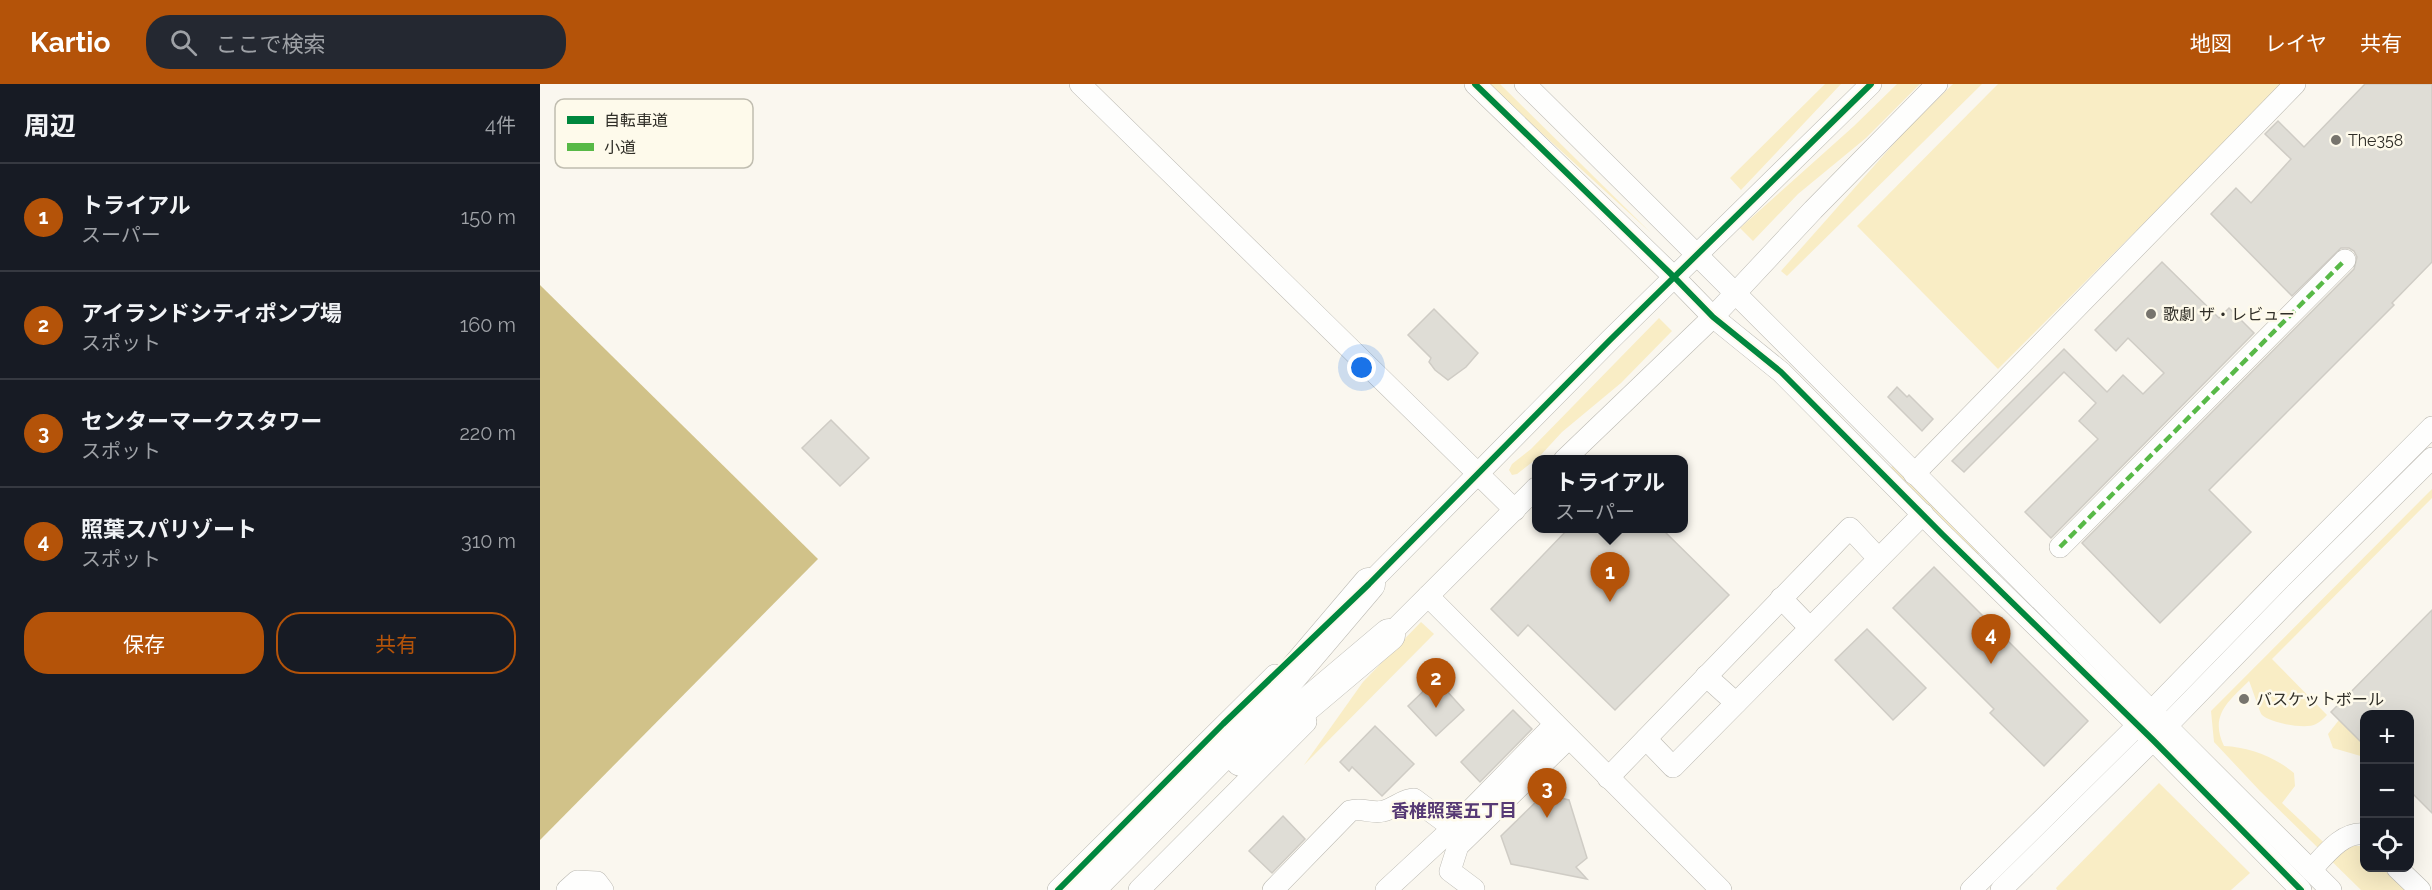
<!DOCTYPE html>
<html lang="ja">
<head>
<meta charset="utf-8">
<style>
  :root { --surface:#171b24; --page:#242831; --text:#f1f3f6; --muted:#9ea1a6; --line:#363941; --accent:#b45309 }
  body { margin:0; font-family:Raleway,"Noto Sans JP",sans-serif; background:var(--page); color:var(--text) }
  .controls { position:absolute; right:18px; bottom:18px; display:grid; overflow:hidden; border-radius:12px; box-shadow:0 6px 24px #0002 }
  .controls button { width:54px; height:54px; display:grid; place-items:center; padding:0; border:0; border-bottom:2px solid var(--line); background:var(--surface); color:var(--text); font:30px sans-serif }
  .you { position:absolute; left:822px; top:284px; width:21px; height:21px; margin:-15px; border:4px solid #fff; border-radius:50%; background:#1a73e8; box-shadow:0 0 0 9px #1a73e833 }
  .badge { display:grid; place-items:center; width:39px; height:39px; border-radius:50%; background:var(--accent); color:#fff; font-size:20px; font-weight:700 }
  .pin { position:absolute; translate:-50% -50px; filter:drop-shadow(0 2px 3px #0008) }
  .pin::after { content:''; position:absolute; top:32px; width:21px; height:18px; background:inherit; clip-path:polygon(0 0,100% 0,50% 100%) }
  .popup { position:absolute; left:992px; top:371px; width:156px; height:78px; box-sizing:border-box; display:grid; place-content:center; border-radius:12px; background:var(--surface); filter:drop-shadow(0 2px 4px #0005); font-size:20px; white-space:nowrap; color:var(--muted) }
  .popup b { font-size:22px; color:var(--text) }
  .popup::after { content:''; position:absolute; left:50%; top:100%; margin-left:-12px; border:12px solid transparent; border-top-color:var(--surface) }
  .list { margin:0; padding:0; list-style:none }
  h2 { display:flex; justify-content:space-between; align-items:center; height:78px; margin:0; padding:0 24px; font-size:26px }
  h2 small { font-size:20px; font-weight:400; color:var(--muted) }
  .list li { display:grid; grid-template-columns:39px 1fr auto; gap:18px; align-items:center; box-sizing:border-box; height:108px; padding:0 24px; border-top:2px solid var(--line) }
  .list b { display:block; font-size:22px; white-space:nowrap }
  .list p { margin:0; font-size:20px; white-space:nowrap; color:var(--muted) }
  .list em { font-size:20px; font-style:normal; color:var(--muted) }
  .actions { display:flex; gap:12px; padding:18px 24px }
  .actions a { flex:1; padding:14px 0; border:2px solid var(--accent); border-radius:24px; text-align:center; font-size:21px; color:var(--accent) }
  .actions .main { background:var(--accent); color:#fff }
  .icon { flex:none; width:33px; height:33px; fill:none; stroke:currentColor; stroke-width:2; stroke-linecap:round; stroke-linejoin:round }
  .map { position:relative; flex:none; width:1892px; height:806px; overflow:hidden }
  header { display:flex; align-items:center; gap:36px; box-sizing:border-box; height:84px; padding:0 30px; background:var(--accent); color:#fff }
  header strong { font-size:28px }
  nav { display:flex; gap:33px; margin-inline-start:auto; font-size:21px }
  .search { width:420px; height:54px; background:var(--page); display:flex; align-items:center; gap:15px; box-sizing:border-box; padding:0 21px; border-radius:24px; color:var(--muted); font-size:22px }
  main { display:flex }
  aside { flex:1; background:var(--surface) }
  .map>svg:first-child { display:block }
</style>
</head>
<body>
<header>
<strong>Kartio</strong>
<div class="search"><svg class="icon" aria-label="search" viewBox="0 0 24 24"><circle cx="10" cy="10" r="6"/><path d="M15 15l6 6"/></svg>ここで検索</div>
<nav><a>地図</a><a>レイヤ</a><a>共有</a></nav>
</header>
<main>
<aside>
<h2>周辺<small>4件</small></h2>
<ul class="list">
<li><span class="badge">1</span><div><b>トライアル</b><p>スーパー</p></div><em>150 m</em></li>
<li><span class="badge">2</span><div><b>アイランドシティポンプ場</b><p>スポット</p></div><em>160 m</em></li>
<li><span class="badge">3</span><div><b>センターマークスタワー</b><p>スポット</p></div><em>220 m</em></li>
<li><span class="badge">4</span><div><b>照葉スパリゾート</b><p>スポット</p></div><em>310 m</em></li>
</ul>
<div class="actions"><a class="main">保存</a><a>共有</a></div>
</aside>
<div class="map">
<svg width="1892" height="806" viewBox="0 0 1892 806">
  <rect width="100%" height="100%" fill="#faf7ef"/>
  <!-- green -->
  <g fill="#f9edc5">
    <path d="M948 0H960L1111 149Z"/>
    <path d="M1285 0H1301L1201 106 1190 94Z"/>
    <path d="M1357 0H1380L1326 54 1258 110 1213 157 1200 144 1314 42Z"/>
    <path d="M1413 0H1442L1247 192 1241 187 1365 47Z"/>
    <path d="M1458 0H1743L1458 285 1317 142Z"/>
    <path d="M1119 234 1132 247 1081 299 1022 348 999 373 977 390 972 391 969 386 972 380 991 365Z"/>
    <path d="M1354 381 1441 468 1437 471 1350 384Z"/>
    <path d="M1892 405V414L1732 575 1787 631C1784 634 1780 638 1776 640 1766 646 1731 639 1722 631 1720 629 1711 601 1709 597 1689 617 1669 631 1684 662 1709 663 1735 673 1754 689L1755 702 1742 719 1797 771 1813 762H1824V784H1851L1873 806H1821L1720 707 1674 658 1671 627Z"/>
    <path d="M881 538 894 550 764 681 823 598Z"/>
    <path d="M1799 636 1824 661V673L1793 664 1788 650Z"/>
    <path d="M1619 699 1710 789 1691 806H1517L1516 804Z"/>
  </g>
  <!-- water -->
  <path fill="#d1c289" d="M0 201 278 475 0 756Z"/>
  <!-- building -->
  <g fill="#dfddd6" stroke="#cfccc5" stroke-width="1.5">
    <path d="M1825 0H1892V178L1852 219 1854 221 1669 406 1711 448 1620 539 1542 459 1814 185 1817 173 1814 167 1809 164H1801L1752 212 1671 130 1696 104 1711 119 1751 75 1725 50 1738 37 1764 63Z"/>
    <path d="M1622 178 1679 234 1689 224 1714 249 1511 454 1485 428 1558 355 1539 337 1556 319 1524 288 1424 388 1412 377 1524 265 1567 308 1583 291 1603 310 1624 289 1588 254 1576 267 1555 246Z"/>
    <path d="M894 225 938 269 926 283 908 296 895 286 889 278 891 274 868 251Z"/>
    <path d="M1357 303 1367 313 1369 311 1393 335 1382 347 1348 313Z"/>
    <path d="M291 336 329 374 300 402 262 364Z"/>
    <path d="M1029 444H1121L1189 511 1075 626 988 541 978 552 951 525Z"/>
    <path d="M1394 483 1548 637 1504 682 1450 629 1454 625 1353 524Z"/>
    <path d="M1892 526V729L1869 706V630H1824V661L1791 628Z"/>
    <path d="M1327 545 1386 604 1353 636 1295 576Z"/>
    <path d="M896 595 924 626 896 652 868 622Z"/>
    <path d="M973 626 992 645 940 698 921 678Z"/>
    <path d="M835 642 874 680 842 712 812 683 809 687 800 678Z"/>
    <path d="M1004 710 1029 716 1047 774 1036 783 1047 795 971 780 961 752Z"/>
    <path d="M743 732 765 755 732 789 709 767Z"/>
  </g>
  <g fill="none" stroke-linecap="round" stroke-linejoin="round">
    <defs>
      <g id="minor">
        <path d="M540 0 975 426"/>
        <path d="M935 0 1135 194 1173 233 1241 288 1402 450 1613 656 1761 806"/>
        <path d="M985 0C1256 267 1521 539 1791 806"/>
        <path d="M1024 376 1173 233 1273 126 1397 0"/>
        <path d="M1374 390 1755 0"/>
        <path d="M1520 463 1805 176"/>
        <path d="M820 509 1070 256 1331 0"/>
        <path d="M888 512 1181 806"/>
        <path d="M1241 514 1270 544"/>
        <path d="M841 559 996 404"/>
        <path d="M1166 592 1196 619"/>
        <path d="M1106 655 1133 683 1383 430"/>
        <path d="M1068 694 1310 444 1338 474"/>
        <path d="M1857 784 1880 806"/>
        <path d="M1771 786C1785 771 1803 747 1824 750"/>
        <path d="M934 805 910 787 918 762 1029 654"/>
        <path d="M27 806 37 797 57 798 63 806"/>
        <path d="M518 806 735 591"/>
        <path d="M599 806 766 638"/>
        <path d="M733 806 810 727C822 723 832 730 843 727 854 725 863 715 874 715L913 744"/>
        <path d="M846 806 913 744 1015 640"/>
        <path d="M1431 806 1598 641 1740 495 1892 343"/>
        <path d="M1461 806 1613 656 1755 510 1892 374"/>
      </g>
      <g id="highway">
        <path d="M701 676 849 551"/>
        <path d="M548 806 699 653 829 500"/>
      </g>
    </defs>
    <!-- minor casing -->
    <use href="#minor" stroke="#bbb9b2" stroke-width="22"/>
    <!-- highway casing -->
    <use href="#highway" stroke="#bbb9b2" stroke-width="33"/>
    <!-- minor -->
    <use href="#minor" stroke="#fefefd" stroke-width="21"/>
    <!-- highway -->
    <use href="#highway" stroke="#fefefd" stroke-width="32"/>
    <!-- quiet -->
    <path stroke="#58b947" stroke-width="4.5" stroke-dasharray="9 4.5" stroke-linecap="butt" d="M1520 463 1805 176"/>
    <defs>
      <g id="cycleway">
        <path d="M935 0 1135 194 1173 233 1241 288 1402 450 1613 656 1761 806"/>
        <path d="M518 806 683 640 829 500 1070 256 1331 0"/>
      </g>
    </defs>
    <!-- cycleway casing -->
    <use href="#cycleway" stroke="#fefaeb" stroke-width="10"/>
    <!-- cycleway -->
    <use href="#cycleway" stroke="#00873e" stroke-width="6"/>
  </g>
  <!-- markers -->
  <g fill="#77746d" stroke="#fefaeb" stroke-width="2">
    <circle cx="1796" cy="56" r="6"/>
    <circle cx="1611" cy="230" r="6"/>
    <circle cx="1704" cy="615" r="6"/>
  </g>
  <g text-anchor="middle" dominant-baseline="central" stroke-width="5" stroke-linejoin="round" paint-order="stroke">
    <!-- poi labels -->
    <g font-size="16" fill="#302e27" stroke="#fefaeb" text-anchor="start">
      <text x="1808" y="56">The358</text>
      <text x="1623" y="230">歌劇 ザ・レビュー</text>
      <text x="1716" y="615">バスケットボール</text>
    </g>
    <!-- neighbourhood labels -->
    <g font-size="18" font-weight="bold" fill="#563974" stroke="#fefaeb">
      <text x="914" y="726">香椎照葉五丁目</text>
    </g>
  </g>
  <!-- legend -->
  <rect x="15" y="15" width="198" height="69" rx="9" fill="#fefaeb" stroke="#c0bdb0" stroke-width="1.5"/>
  <rect x="27" y="32" width="27" height="8" fill="#00873e"/>
  <rect x="27" y="59" width="27" height="8" fill="#58b947"/>
  <g font-size="16" fill="#302e27">
    <text x="64" y="42">自転車道</text>
    <text x="64" y="69">小道</text>
  </g>
</svg>
<div class="controls">
<button>+</button>
<button>−</button>
<button><svg class="icon" aria-label="locate" viewBox="0 0 24 24"><circle cx="12" cy="12" r="6"/><path d="M12 2v4M12 18v4M2 12h4M18 12h4"/></svg></button>
</div>
<div class="you"></div>
<div class="pin badge" style="left:1070px;top:518px">1</div>
<div class="popup"><b>トライアル</b>スーパー</div>
<div class="pin badge" style="left:896px;top:624px">2</div>
<div class="pin badge" style="left:1007px;top:734px">3</div>
<div class="pin badge" style="left:1451px;top:580px">4</div>
</div>
</main>
</body>
</html>
